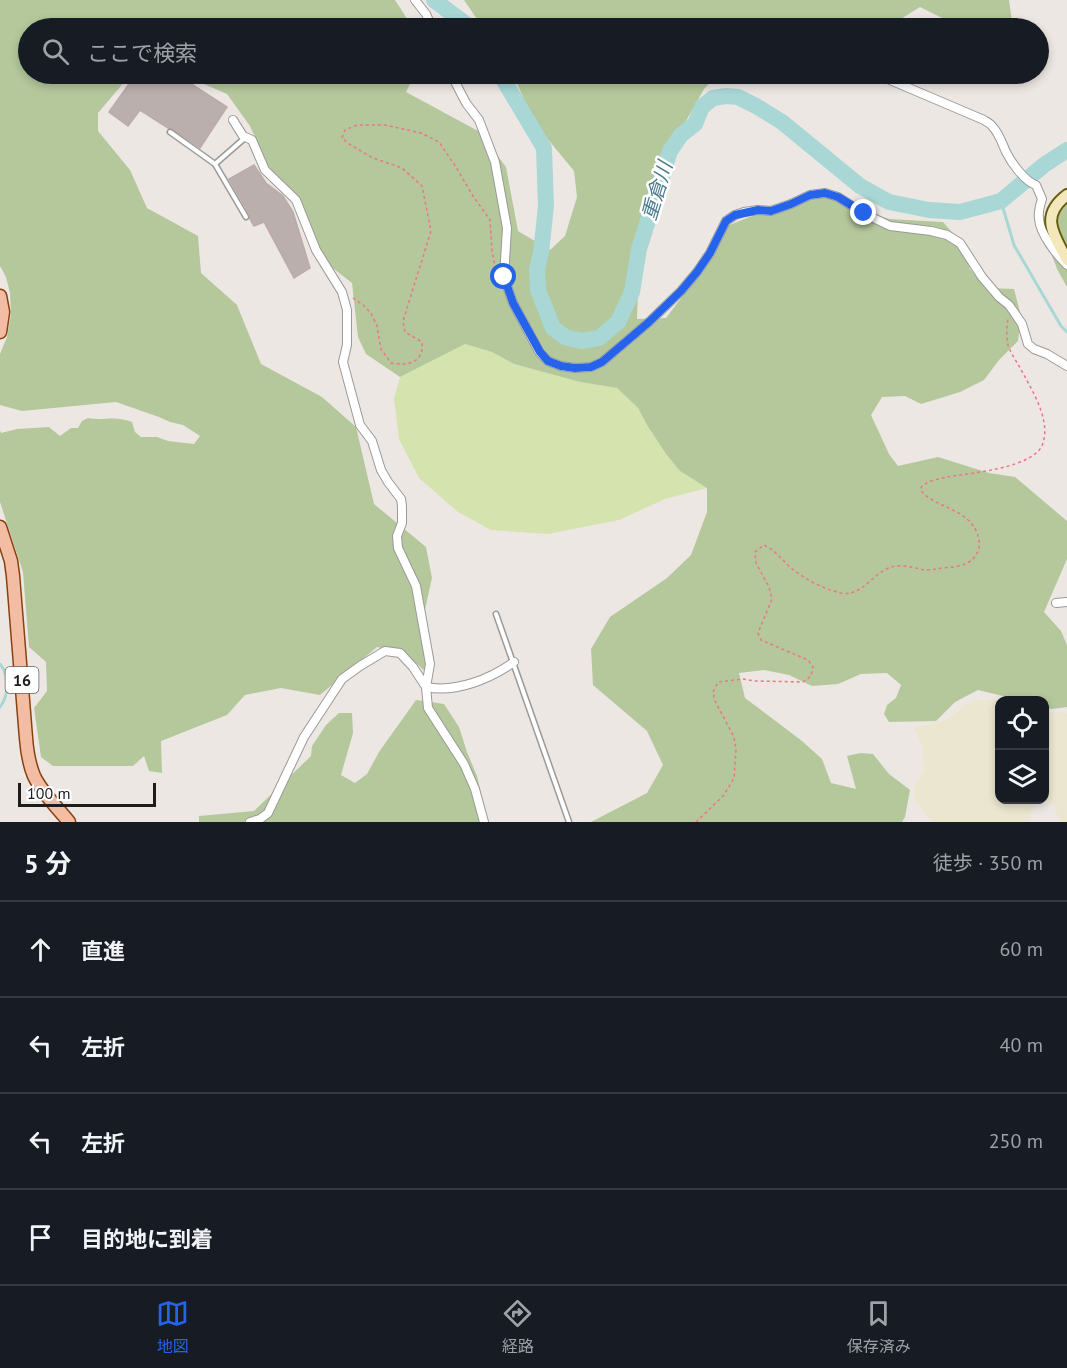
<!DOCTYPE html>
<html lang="ja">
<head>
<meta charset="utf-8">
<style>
  :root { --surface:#171b24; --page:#242831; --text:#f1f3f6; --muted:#9ea1a6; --line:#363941; --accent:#2563eb }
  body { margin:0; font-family:"PT Sans","Noto Sans JP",sans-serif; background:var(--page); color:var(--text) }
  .controls { position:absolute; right:18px; bottom:18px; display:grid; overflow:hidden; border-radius:12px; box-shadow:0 3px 9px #0003 }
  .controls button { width:54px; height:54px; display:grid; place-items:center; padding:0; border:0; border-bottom:2px solid var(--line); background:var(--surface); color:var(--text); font:30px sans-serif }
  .scale { position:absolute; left:18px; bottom:15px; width:138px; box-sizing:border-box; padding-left:6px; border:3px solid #1d1d1d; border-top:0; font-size:16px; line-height:21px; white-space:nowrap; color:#1d1d1d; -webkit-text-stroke:4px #fff; paint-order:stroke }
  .stop { position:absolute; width:18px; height:18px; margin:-14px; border:4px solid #2563eb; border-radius:50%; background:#fff }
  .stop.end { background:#2563eb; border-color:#fff; box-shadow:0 2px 6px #0008 }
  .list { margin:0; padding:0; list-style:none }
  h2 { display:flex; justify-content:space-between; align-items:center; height:78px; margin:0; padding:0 24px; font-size:26px }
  h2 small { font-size:20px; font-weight:400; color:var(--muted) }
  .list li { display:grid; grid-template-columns:39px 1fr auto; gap:18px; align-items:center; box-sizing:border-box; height:96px; padding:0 24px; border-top:2px solid var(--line) }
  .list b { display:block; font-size:22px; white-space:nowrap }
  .list em { font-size:20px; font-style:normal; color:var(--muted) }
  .icon { flex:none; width:33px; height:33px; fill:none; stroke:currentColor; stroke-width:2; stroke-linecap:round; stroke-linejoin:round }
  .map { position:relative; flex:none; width:1067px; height:822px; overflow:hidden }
  .search { position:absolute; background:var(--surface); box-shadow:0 3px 9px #0003; left:18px; right:18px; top:18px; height:66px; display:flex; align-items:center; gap:15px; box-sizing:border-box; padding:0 21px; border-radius:33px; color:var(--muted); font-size:22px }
  .sheet { height:462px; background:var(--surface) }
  nav { display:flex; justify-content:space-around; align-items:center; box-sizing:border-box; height:84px; border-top:2px solid var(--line); background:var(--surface); font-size:16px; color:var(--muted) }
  nav a { display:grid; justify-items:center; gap:3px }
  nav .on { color:var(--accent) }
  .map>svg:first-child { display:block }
</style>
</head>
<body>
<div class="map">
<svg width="1067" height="822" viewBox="0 0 1067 822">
  <rect width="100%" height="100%" fill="#ede7e3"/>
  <!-- farmland -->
  <path fill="#eae6d0" d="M973 700H1000V800H1044L1045 712 1067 713V822H1061L1052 802 1034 804 1028 822H932L915 801 914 786 924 771 923 748 914 728 945 721Z"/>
  <!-- grass -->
  <path fill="#d5e3ae" d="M465 344 492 352 514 364 580 382 617 388 638 408 647 425 666 454 680 471 707 488 665 499 619 520 548 534 491 530 458 512 419 478 399 439 394 399 400 377Z"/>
  <!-- forest -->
  <g fill="#b4c89c">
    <path d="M0 0H395L404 14 412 28H28V74H131L98 113V131L130 170 147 208 198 236 201 273 237 305 261 364 322 397 356 427 374 504 426 547 432 578 422 623 427 673 405 653 377 647 320 695 281 688 245 695 227 715 161 741 162 773 149 771 144 756 133 766H53L41 757 34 708 47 691 46 662 29 647 23 572 0 502V430L1 433 17 429 49 427 60 436 71 428H78L82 421 88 418C105 421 114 415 132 422L135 432 141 437H157L168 441 194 444 200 436 183 425 170 422 159 417 116 402 22 411 0 405V354L7 337 11 314 10 293 6 277 0 266Z"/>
    <path d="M464 0H1009L1012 21 1006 28H957L954 24 920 7 888 27 859 20 850 28H483Z"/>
    <path d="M181 74H415L406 92 480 132 506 167 518 231 550 250 565 236 577 197 574 171 533 121 513 74H718L704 89 668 153 655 183 649 210 645 257 638 289 637 319 666 318 697 277 717 230 762 212 788 207 813 198H839L863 210 889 219 943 222 962 244 970 269 987 288 1014 289 1021 316 1018 341 999 360 984 380 960 392 921 404 905 396 882 397 871 415 889 454 898 466 938 457 989 473 1015 477 1067 521V559L1044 612 1061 631 1067 645V707L1052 709 1045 708 1044 700H1013L1003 696 978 690 955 702 936 721 889 722 884 714 887 705 896 698 901 685 887 673 861 674 838 684 812 686 789 675 764 670 739 673 745 698 802 741 822 759 831 783 856 789 847 756 860 753 873 754 889 774 910 790 905 817 902 822H591L647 793 663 765 647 731 593 685 591 649 610 617 667 578 691 555 707 512V488L680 471 666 454 647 425 638 408 617 388 580 382 514 364 492 352 465 344 400 377 366 354 358 337 352 283 316 255 299 207 267 164 250 126 227 94Z"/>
    <path d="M1067 202V287L1058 271 1043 234Z"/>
    <path d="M416 700 444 704 459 727 467 752 477 776 483 802 484 822H199V816L254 811 311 756 312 746 326 725 339 713H352L353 733 341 775 355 783 367 774 379 752Z"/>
  </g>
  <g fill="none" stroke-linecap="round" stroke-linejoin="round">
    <!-- stream -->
    <g stroke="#a8d7d6" stroke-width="3">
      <path d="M1001 201 1014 245 1061 326 1067 332"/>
      <path d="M0 664C10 676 9 695 0 707"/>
    </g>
    <!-- river -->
    <g stroke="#a8d7d6" stroke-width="16">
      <path d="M434 0 471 28"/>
      <path d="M500 74 544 148 546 206 541 253 537 269 538 290 553 328 565 337 581 341 599 338 618 322 632 292 639 249 670 151 681 135 695 124 702 107 713 98 726 96 738 97 756 106 782 122 860 186 889 202 929 210 960 212 1001 201 1044 165 1067 150"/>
    </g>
  </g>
  <!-- building -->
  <g fill="#baafad" stroke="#bdaba7" stroke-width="1.5">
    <path d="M136 74H156L167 81 172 74H176L227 107 200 148 172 129 168 128 140 110 128 126 109 112Z"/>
    <path d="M254 165 266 183 283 196 293 212 310 268 294 278 264 222 254 226 250 219V215L229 179Z"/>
  </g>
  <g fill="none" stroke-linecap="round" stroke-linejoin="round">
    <defs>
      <g id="lane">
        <path d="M170 132 215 164 246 217"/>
        <path d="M215 164 246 137"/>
        <path d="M496 614 569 822"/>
      </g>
      <g id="street">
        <path d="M415 0 426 14 432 28"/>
        <path d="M451 74 466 103 479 120 495 162 507 228 504 277 513 303 540 353 548 361 561 366 575 368 591 367 602 362 649 322 681 291 697 272 710 253 726 221 735 215 744 212 758 210 771 211 791 204 810 195 825 193 838 197 863 213 890 226 931 231 947 235 960 243 982 277 999 297 1009 305 1016 315 1022 324 1028 344 1034 349 1047 354 1067 366"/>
        <path d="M876 74 984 120C985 121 991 124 992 126 999 133 1002 143 1006 152 1011 162 1025 182 1036 185L1042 199C1040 205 1038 212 1039 219 1040 234 1057 255 1067 265"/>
        <path d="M233 120 243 136 252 140 265 170 296 200 316 250 342 292 347 310V345L343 362 360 425 372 441 381 470 388 482 401 499 402 506V523L397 536 398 548 416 586 430 664 426 687 428 708 464 764 475 789 484 822"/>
        <path d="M1056 603 1067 602"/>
        <path d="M250 822 260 819 268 813 304 737 342 679 360 666 385 651 400 653 413 667 426 687C456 693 490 679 514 662"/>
      </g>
      <path id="secondary" d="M1067 195C1039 216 1054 235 1067 260"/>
      <g id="primary">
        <path d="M0 296 3 312 0 332"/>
        <path d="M0 527 11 561 13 576 26 738C27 751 29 764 34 776 42 793 57 807 69 822"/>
      </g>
    </defs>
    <!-- lane casing -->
    <use href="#lane" stroke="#9a9a9a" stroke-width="7"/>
    <!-- street casing -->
    <use href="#street" stroke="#9a9a9a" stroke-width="10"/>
    <!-- secondary casing -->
    <use href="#secondary" stroke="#695c0f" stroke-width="14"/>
    <!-- primary casing -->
    <use href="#primary" stroke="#88410e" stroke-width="15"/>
    <!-- path -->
    <g stroke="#ec7586" stroke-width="1.5" stroke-dasharray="3 3" stroke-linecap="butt">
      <path d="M353 298 363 305 371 313 377 326 381 349 391 363C408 366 424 363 422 342L405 332 403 321 431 231 422 186 402 168 373 158 349 144 342 138 345 130 357 125H385L421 133 439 142 456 167 473 196 490 220 492 251 495 266"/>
      <path d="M696 822 724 795 734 778 736 750 734 737 715 701 713 692 718 682 743 679 755 681 803 682 811 676 813 667 808 660 761 640 758 633 772 599 769 587 756 563 755 552 764 545C775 550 780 558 789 566 802 578 823 589 841 593 865 597 874 568 897 566 906 565 915 568 924 570 930 570 936 569 942 568 957 567 974 566 979 548 981 538 975 526 968 520 954 507 934 505 921 491 921 487 921 486 925 484 930 480 940 479 947 477 970 473 1036 468 1043 443 1051 418 1030 387 1019 366 1015 359 1010 352 1008 345 1006 336 1007 327 1008 318"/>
    </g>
    <!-- lane -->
    <use href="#lane" stroke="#fff" stroke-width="4"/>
    <!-- street -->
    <use href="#street" stroke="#fff" stroke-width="8"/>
    <!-- secondary -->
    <use href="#secondary" stroke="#f3e8bb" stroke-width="10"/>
    <!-- primary -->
    <use href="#primary" stroke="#f3bda3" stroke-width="12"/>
  </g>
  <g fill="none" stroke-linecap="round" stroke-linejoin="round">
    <!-- route -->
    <path stroke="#2563eb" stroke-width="8" d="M504 277 513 303 540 352 548 361 561 366 575 368 591 367 602 362 649 322 681 291 697 272 710 253 726 221 735 215 758 210 771 211 791 204 810 195 825 193 838 197 864 213"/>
  </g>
  <g text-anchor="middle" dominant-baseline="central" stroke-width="5" stroke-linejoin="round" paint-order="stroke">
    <!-- shield labels -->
    <rect fill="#fff" stroke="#616161" stroke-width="1.5" x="5.5" y="667" width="33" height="26" rx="4.5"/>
    <g font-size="16" font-weight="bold" fill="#1d1d1d">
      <text x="22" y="680">16</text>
    </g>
    <!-- water labels -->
    <g font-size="20" font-style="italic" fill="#497b8d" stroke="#fff">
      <text transform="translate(657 191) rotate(-73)">重倉川</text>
    </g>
  </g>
</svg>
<div class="controls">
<button><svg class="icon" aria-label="locate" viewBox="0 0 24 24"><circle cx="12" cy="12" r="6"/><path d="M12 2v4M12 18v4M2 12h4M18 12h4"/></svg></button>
<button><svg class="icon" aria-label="layers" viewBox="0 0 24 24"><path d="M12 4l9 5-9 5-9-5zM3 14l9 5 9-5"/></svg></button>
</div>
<div class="scale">100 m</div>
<div class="stop" style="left:504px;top:277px"></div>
<div class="stop end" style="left:864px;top:213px"></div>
<div class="search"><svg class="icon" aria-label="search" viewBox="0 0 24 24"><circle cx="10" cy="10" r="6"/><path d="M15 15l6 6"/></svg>ここで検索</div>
</div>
<section class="sheet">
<h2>5 分<small>徒歩 · 350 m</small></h2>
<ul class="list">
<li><svg class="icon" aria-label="ahead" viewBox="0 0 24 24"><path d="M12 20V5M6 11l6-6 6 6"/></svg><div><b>直進</b></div><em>60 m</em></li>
<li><svg class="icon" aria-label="left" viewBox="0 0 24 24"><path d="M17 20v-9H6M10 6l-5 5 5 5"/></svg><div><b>左折</b></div><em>40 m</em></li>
<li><svg class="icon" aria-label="left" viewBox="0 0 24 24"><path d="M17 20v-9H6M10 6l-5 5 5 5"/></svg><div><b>左折</b></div><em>250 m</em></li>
<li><svg class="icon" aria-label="arrive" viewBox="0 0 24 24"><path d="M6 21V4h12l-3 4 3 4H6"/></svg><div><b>目的地に到着</b></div></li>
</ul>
</section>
<nav>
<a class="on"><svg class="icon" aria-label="map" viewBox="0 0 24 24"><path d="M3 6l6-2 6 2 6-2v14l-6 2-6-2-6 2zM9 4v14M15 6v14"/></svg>地図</a>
<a><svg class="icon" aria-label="directions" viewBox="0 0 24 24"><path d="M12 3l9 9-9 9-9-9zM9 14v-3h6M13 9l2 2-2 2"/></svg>経路</a>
<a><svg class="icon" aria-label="saved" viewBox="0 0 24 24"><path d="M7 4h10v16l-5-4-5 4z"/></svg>保存済み</a>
</nav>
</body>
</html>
